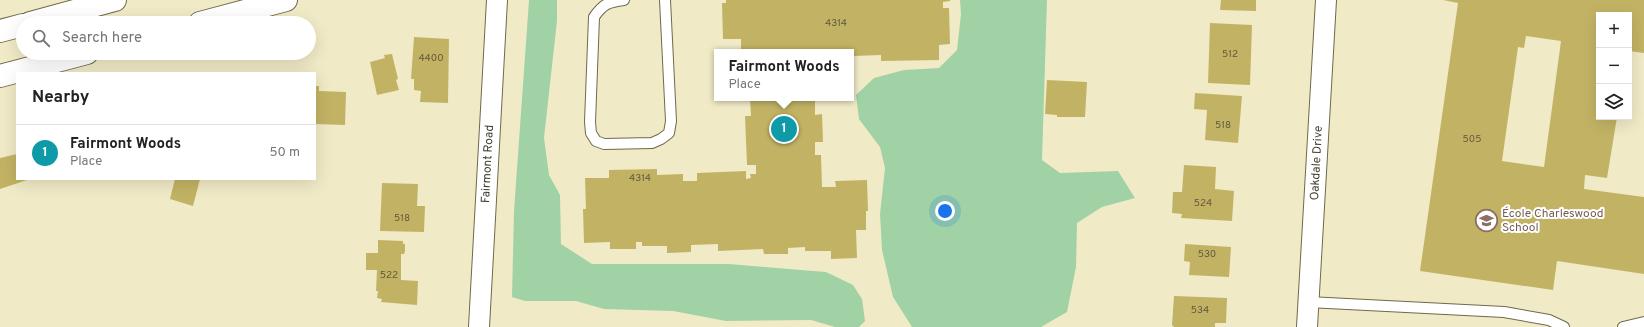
<!DOCTYPE html>
<html lang="en">
<head>
<meta charset="utf-8">
<style>
  :root { --surface:#fff; --page:#f2f2f2; --text:#222; --muted:#767676; --line:#e0e0e0; --accent:#7c3aed }
  body { margin:0; font-family:Overpass,sans-serif; background:var(--page); color:var(--text) }
  .controls { position:absolute; right:12px; top:12px; display:grid; overflow:hidden; border-radius:0px; box-shadow:0 4px 16px #0002 }
  .controls button { width:36px; height:36px; display:grid; place-items:center; padding:0; border:0; border-bottom:1px solid var(--line); background:var(--surface); color:var(--text); font:20px sans-serif }
  .you { position:absolute; left:945px; top:211px; width:14px; height:14px; margin:-10px; border:3px solid #fff; border-radius:50%; background:#1a73e8; box-shadow:0 0 0 6px #1a73e833 }
  .badge { display:grid; place-items:center; width:26px; height:26px; border-radius:50%; background:var(--accent); color:#fff; font-size:13px; font-weight:700 }
  .pin { position:absolute; translate:-50% -50%; border:2px solid #fff; box-shadow:0 1px 4px #0006 }
  .popup { position:absolute; left:714px; top:49px; width:140px; height:52px; box-sizing:border-box; display:grid; place-content:center; border-radius:0px; background:var(--surface); filter:drop-shadow(0 1px 3px #0005); font-size:13px; white-space:nowrap; color:var(--muted) }
  .popup b { font-size:15px; color:var(--text) }
  .popup::after { content:''; position:absolute; left:50%; top:100%; margin-left:-8px; border:8px solid transparent; border-top-color:var(--surface) }
  .list { margin:0; padding:0; list-style:none }
  h2 { display:flex; justify-content:space-between; align-items:center; height:52px; margin:0; padding:0 16px; font-size:17px }
  h2 small { font-size:13px; font-weight:400; color:var(--muted) }
  .list li { display:grid; grid-template-columns:26px 1fr auto; gap:12px; align-items:center; box-sizing:border-box; height:56px; padding:0 16px; border-top:1px solid var(--line) }
  .list b { display:block; font-size:15px; white-space:nowrap }
  .list p { margin:0; font-size:13px; white-space:nowrap; color:var(--muted) }
  .list em { font-size:13px; font-style:normal; color:var(--muted) }
  .icon { flex:none; width:22px; height:22px; fill:none; stroke:currentColor; stroke-width:2; stroke-linecap:round; stroke-linejoin:round }
  .map { position:relative; flex:none; width:1644px; height:327px; overflow:hidden }
  .search { position:absolute; background:var(--surface); box-shadow:0 4px 16px #0002; left:16px; top:16px; width:300px; height:44px; display:flex; align-items:center; gap:10px; box-sizing:border-box; padding:0 14px; border-radius:22px; color:var(--muted); font-size:15px }
  .panel { position:absolute; background:var(--surface); box-shadow:0 4px 16px #0002; left:16px; top:72px; width:300px; height:108px; border-radius:0px }
  .map>svg:first-child { display:block }
</style>
</head>
<body>
<div class="map">
<svg width="1644" height="327" viewBox="0 0 1644 327">
  <rect width="100%" height="100%" fill="#f1eac7"/>
  <!-- green -->
  <g fill="#a1d2a6">
    <path d="M529 0H557V21L544 138 549 175 560 195 561 244 592 264H729L826 272 853 285 862 299 865 321 859 327H835L811 320 726 321 673 311 604 309 576 301H525L512 297 514 211Z"/>
    <path d="M960 0H1047L1042 160 1060 173 1118 171 1135 198 1102 207 1077 223 1076 267 1067 312 1041 327H912L893 297 882 250 880 214 885 168 880 147 859 119 856 95 874 78 904 70 939 68 957 50 961 14Z"/>
  </g>
  <!-- building -->
  <g fill="#c2b364" fill-rule="evenodd">
    <path d="M726 0H950V1L943 2V8H949L950 44 939 45V60L881 61V55L853 56 854 67H851V52H741V39H723L722 3H726Z"/>
    <path d="M1221 0H1256V11L1220 10Z"/>
    <path d="M1443 0H1644V53L1629 51V15H1599V117H1617L1607 178 1585 175 1584 189 1644 197V274L1557 261 1553 290 1420 271 1458 3ZM1526 36 1561 41 1544 167 1502 161 1518 47 1524 48Z"/>
    <path d="M1210 23 1252 25 1250 85 1208 83Z"/>
    <path d="M414 37 449 39 448 103 420 102 421 91 414 90V79H411Z"/>
    <path d="M392 54 398 79 396 80 399 90 377 95 370 62 385 58 384 55Z"/>
    <path d="M1047 80 1087 82 1085 117H1057V115L1045 114Z"/>
    <path d="M315 86H319V91L346 92 345 125 315 124Z"/>
    <path d="M1195 93 1242 96 1238 143 1205 140 1207 110 1194 109Z"/>
    <path d="M750 98H820V100H815V115L822 114 823 142H815V155H821L822 187H836L835 181 867 180 868 211H866V230H856L857 258 831 259V251H805V247L788 248V254H764L763 249 718 251V244L691 245V252L667 253V246H642V242H636V249H610V242L584 243 583 209H586L585 178H609V170L657 169V175L683 174V181H697V173L746 171V179L751 178 750 174H756V165H747L745 116H751Z"/>
    <path d="M17 154V179H30L0 189V158Z"/>
    <path d="M1184 165 1216 167 1215 189 1234 191 1232 221 1181 218 1182 214 1172 213 1173 192H1182Z"/>
    <path d="M175 179H200L193 206 170 199Z"/>
    <path d="M382 183 418 184 417 206H425L424 232 380 231Z"/>
    <path d="M378 240 403 241V244H405V251L404 254H401V280L418 281 417 305 381 302 382 299 377 298 378 291H376L377 270H366V253H378Z"/>
    <path d="M1185 244 1231 247 1229 277 1189 275 1190 262 1184 261Z"/>
    <path d="M1174 296 1227 298 1226 323H1215V327H1174L1172 325Z"/>
  </g>
  <g fill="none" stroke-linecap="round" stroke-linejoin="round">
    <defs>
      <g id="service">
        <path d="M624 0C608 2 603 4 594 17L590 122 591 133 596 141 604 144 652 143 661 139 669 133 671 121 665 0"/>
        <path d="M1308 302 1504 312 1549 320 1564 327"/>
        <path d="M1623 327 1644 322"/>
      </g>
      <g id="minor">
        <path d="M479 327 497 0"/>
        <path d="M1307 327 1326 0"/>
      </g>
      <g id="secondary">
        <path d="M30 23 115 0"/>
        <path d="M200 23 286 0"/>
        <path d="M0 31 23 25"/>
        <path d="M0 76 87 53"/>
      </g>
    </defs>
    <!-- service casing -->
    <use href="#service" stroke="#6f694a" stroke-width="12"/>
    <!-- minor casing -->
    <use href="#minor" stroke="#6f694a" stroke-width="22"/>
    <!-- secondary casing -->
    <use href="#secondary" stroke="#6f694a" stroke-width="24"/>
    <!-- service -->
    <use href="#service" stroke="#fff" stroke-width="10"/>
    <!-- minor -->
    <use href="#minor" stroke="#fff" stroke-width="20"/>
    <!-- secondary -->
    <use href="#secondary" stroke="#fff" stroke-width="22"/>
  </g>
  <!-- icons -->
  <defs>
    <symbol id="school-ring" viewBox="-11 -11 22 22"><circle r="9.5" fill="#fff" stroke="#8d6e63" stroke-width="1.5"/><path d="M0-5L7-2L0 1L-7-2ZM-4 1L0 2.5L4 1V4Q0 6-4 4Z" fill="#8d6e63"/></symbol>
  </defs>
  <g fill-rule="evenodd">
    <use href="#school-ring" x="1474" y="208" width="25" height="25"/>
  </g>
  <g text-anchor="middle" dominant-baseline="central" stroke-width="4" stroke-linejoin="round" paint-order="stroke">
    <!-- number labels -->
    <g font-size="10" fill="#605a3c">
      <text x="836" y="23">4314</text>
      <text x="1230" y="54">512</text>
      <text x="431" y="58">4400</text>
      <text x="1223" y="125">518</text>
      <text x="1472" y="139">505</text>
      <text x="640" y="178">4314</text>
      <text x="1203" y="203">524</text>
      <text x="402" y="218">518</text>
      <text x="1207" y="254">530</text>
      <text x="389" y="275">522</text>
      <text x="1200" y="310">534</text>
    </g>
    <!-- street labels -->
    <g font-size="12" fill="#403d2f" stroke="#fff">
      <text transform="translate(1317 163) rotate(-87)">Oakdale Drive</text>
      <text transform="translate(488 164) rotate(-87)">Fairmont Road</text>
    </g>
    <!-- education labels -->
    <g font-size="12" fill="#785e54" stroke="#fff" text-anchor="start">
      <text x="1502" y="214">École Charleswood<tspan x="1502" dy="14">School</tspan></text>
    </g>
  </g>
</svg>
<div class="controls">
<button>+</button>
<button>−</button>
<button><svg class="icon" aria-label="layers" viewBox="0 0 24 24"><path d="M12 4l9 5-9 5-9-5zM3 14l9 5 9-5"/></svg></button>
</div>
<div class="you"></div>
<div class="pin badge" style="left:784px;top:129px;background:#0f9aa8">1</div>
<div class="popup"><b>Fairmont Woods</b>Place</div>
<div class="search"><svg class="icon" aria-label="search" viewBox="0 0 24 24"><circle cx="10" cy="10" r="6"/><path d="M15 15l6 6"/></svg>Search here</div>
<section class="panel">
<h2>Nearby<small></small></h2>
<ul class="list">
<li><span class="badge" style="background:#0f9aa8">1</span><div><b>Fairmont Woods</b><p>Place</p></div><em>50 m</em></li>
</ul>
</section>
</div>
</body>
</html>
